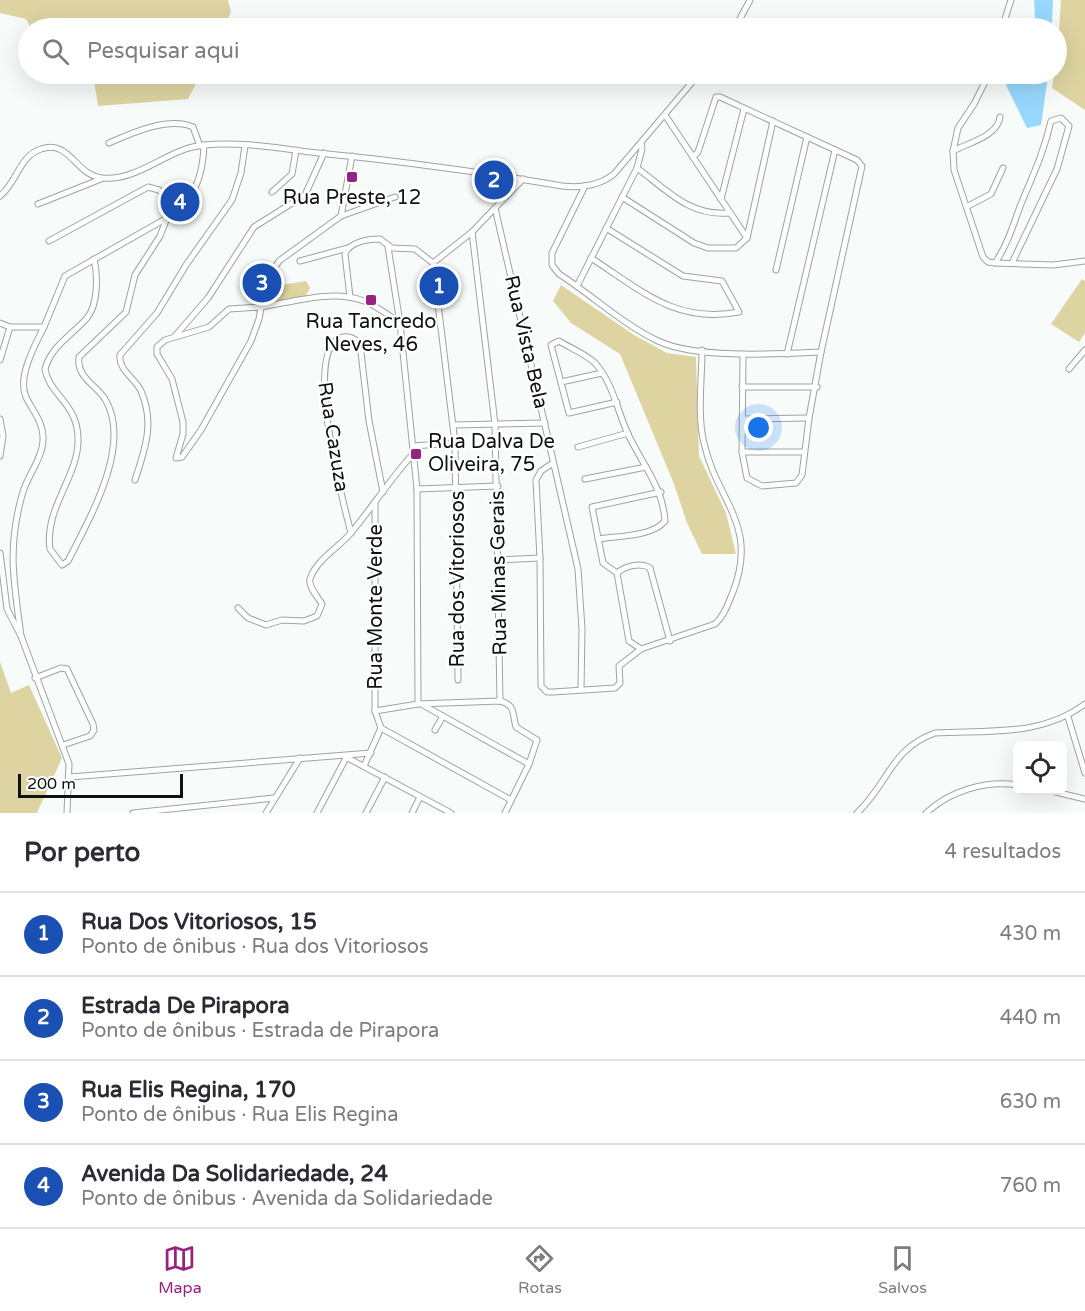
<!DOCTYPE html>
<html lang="pt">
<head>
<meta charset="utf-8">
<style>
  :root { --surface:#fff; --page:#f7f7f7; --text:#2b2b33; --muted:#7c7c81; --line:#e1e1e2; --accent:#97227f }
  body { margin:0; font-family:"Varela Round",sans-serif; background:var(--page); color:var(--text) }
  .controls { position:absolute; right:18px; bottom:18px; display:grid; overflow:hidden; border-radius:9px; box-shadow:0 6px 24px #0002 }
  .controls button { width:54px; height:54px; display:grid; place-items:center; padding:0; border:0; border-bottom:2px solid var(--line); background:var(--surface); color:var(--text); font:30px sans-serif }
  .scale { position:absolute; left:18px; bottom:15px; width:165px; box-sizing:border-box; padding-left:6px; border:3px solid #101111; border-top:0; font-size:16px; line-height:21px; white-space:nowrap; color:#101111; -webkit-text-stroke:4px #fff; paint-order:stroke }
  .you { position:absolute; left:759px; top:428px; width:21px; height:21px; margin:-15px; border:4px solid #fff; border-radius:50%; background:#1a73e8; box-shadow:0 0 0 9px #1a73e833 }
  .badge { display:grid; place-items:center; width:39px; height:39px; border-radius:50%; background:var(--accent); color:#fff; font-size:20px; font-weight:700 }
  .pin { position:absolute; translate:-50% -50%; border:3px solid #fff; box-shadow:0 2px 6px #0006 }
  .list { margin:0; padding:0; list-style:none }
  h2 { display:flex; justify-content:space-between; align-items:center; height:78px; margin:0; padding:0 24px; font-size:26px }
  h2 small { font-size:20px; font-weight:400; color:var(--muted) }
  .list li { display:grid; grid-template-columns:39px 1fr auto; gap:18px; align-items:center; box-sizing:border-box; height:84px; padding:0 24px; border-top:2px solid var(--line) }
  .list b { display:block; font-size:22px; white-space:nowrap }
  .list p { margin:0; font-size:20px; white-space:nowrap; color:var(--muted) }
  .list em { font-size:20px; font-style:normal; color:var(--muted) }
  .icon { flex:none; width:33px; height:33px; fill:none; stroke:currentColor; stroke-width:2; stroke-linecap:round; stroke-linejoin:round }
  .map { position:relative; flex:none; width:1085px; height:813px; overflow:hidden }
  .search { position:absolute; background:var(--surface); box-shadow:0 6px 24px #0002; left:18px; right:18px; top:18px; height:66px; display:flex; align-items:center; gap:15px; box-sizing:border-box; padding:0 21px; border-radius:33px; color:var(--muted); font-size:22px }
  .sheet { height:414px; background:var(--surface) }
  nav { display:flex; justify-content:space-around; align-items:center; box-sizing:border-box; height:84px; border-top:2px solid var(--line); background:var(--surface); font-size:16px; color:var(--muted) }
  nav a { display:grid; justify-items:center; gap:3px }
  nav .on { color:var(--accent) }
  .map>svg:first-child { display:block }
</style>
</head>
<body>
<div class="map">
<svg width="1085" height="813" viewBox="0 0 1085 813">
  <rect width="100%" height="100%" fill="#f7fcfa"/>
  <!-- green -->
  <g fill="#ded4a2">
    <path d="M0 0H228L231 12 223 28H31L26 19 0 13Z"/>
    <path d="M1061 0H1085V110L1052 88 1054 74H1056Z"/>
    <path d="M93 74H201L188 99 98 106Z"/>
    <path d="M275 274 280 285 306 281 310 288 305 297 266 303Z"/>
    <path d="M1082 279 1085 281V333L1079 342 1051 324Z"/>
    <path d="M561 285 634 335 667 353 696 357 699 456 726 513 736 554H702L687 523 674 484 620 354 571 323 553 301Z"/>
    <path d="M0 662 11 693 29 685 62 758 37 813H0Z"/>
  </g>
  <!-- water -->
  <g fill="#98d8fe">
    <path d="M1034 0H1053L1052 24 1041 23 1035 18Z"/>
    <path d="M1014 74 1048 76 1041 125 1027 128 1006 85Z"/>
  </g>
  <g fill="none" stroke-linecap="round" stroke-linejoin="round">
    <defs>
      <g id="minor">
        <path d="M735 28 750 0"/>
        <path d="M1002 28 1011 0"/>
        <path d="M989 74 974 104 958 128 953 151 954 170 983 257 988 262 995 263C1008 244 1013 225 1021 204 1033 175 1044 152 1051 121L1061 118 1069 126 1057 169 1012 263"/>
        <path d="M665 115 747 238"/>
        <path d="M109 143C132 133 169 116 193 127L200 146"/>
        <path d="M953 151C968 143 998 136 1000 117"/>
        <path d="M693 157 698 152 716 97H720L857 160 862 166 821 352 809 418 802 475 796 483 762 486 747 478 742 452 743 354"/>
        <path d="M637 168C667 190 689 216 728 213"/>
        <path d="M585 186 552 253V265L559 274C592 295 622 324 658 341 696 359 778 354 821 352"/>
        <path d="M272 192 292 174 296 150"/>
        <path d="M0 196C17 183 19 156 41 149 70 139 75 175 102 178 138 182 168 148 204 145 241 141 282 149 318 153 400 161 481 172 562 186 581 188 599 186 614 174L699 74"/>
        <path d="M395 197 341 216 279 261 266 281 259 319 251 341 201 430 182 457 176 458 183 434V422L172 379 157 354V347L165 340 209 327 229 309 261 307C293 302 332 289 364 301 377 306 388 315 400 323"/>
        <path d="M622 197 694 243 708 248H736L747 238 773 121"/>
        <path d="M721 199 744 109"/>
        <path d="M38 204 101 179"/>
        <path d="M968 206 991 194 1003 168"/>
        <path d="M495 208 578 569 582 629 581 689"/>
        <path d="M341 216 352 156"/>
        <path d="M472 232 495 424 500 701"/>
        <path d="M49 241 148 187 159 190 181 207"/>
        <path d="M388 247 400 323 417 489 418 704"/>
        <path d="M591 258C641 290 675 324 739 312L722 281 683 276 606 228"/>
        <path d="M94 259C98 275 98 305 87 318 72 335 51 346 45 369 49 395 78 403 78 439 79 476 44 508 50 549L62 565 68 561C89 519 133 445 105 399 96 385 76 377 79 357L126 312 135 275 160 236 167 218"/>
        <path d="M300 261 348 248"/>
        <path d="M433 263 455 443 458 680"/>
        <path d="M433 263 472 232 523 179"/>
        <path d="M995 263 1053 265 1085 261"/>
        <path d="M776 270 807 137"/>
        <path d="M577 286 637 168 642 149 641 143"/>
        <path d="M350 297 345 254C349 242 368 239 380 239L392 248 415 249 433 263"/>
        <path d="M0 323 10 327"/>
        <path d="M175 336 208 298 254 227 305 195 324 153"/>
        <path d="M787 354 835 150"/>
        <path d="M0 360 10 327H44L65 276 167 218C195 200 203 176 204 145"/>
        <path d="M1069 369 1085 350"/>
        <path d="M561 382 602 373"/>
        <path d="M742 387H817"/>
        <path d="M0 419 3 436 0 456"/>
        <path d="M742 419 809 418"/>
        <path d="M453 425 545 423"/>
        <path d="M413 446 455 443"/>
        <path d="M578 447 628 433"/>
        <path d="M742 452H804"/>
        <path d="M553 463 541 471 536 480 540 558 541 686 547 692H553L615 688 620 683 619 666 641 649"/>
        <path d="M585 479 646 467"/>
        <path d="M135 480C145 449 155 423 141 391 136 379 118 370 120 355L157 313 186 265 232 200 241 173 245 146"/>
        <path d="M417 489 498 486"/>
        <path d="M351 533C343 502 303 352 340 338 347 335 355 338 360 344L369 421 383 492"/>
        <path d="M598 539C617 536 652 537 665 521 663 487 642 464 628 434 617 410 613 383 595 363 586 354 570 348 559 341L551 345 569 413 617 402"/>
        <path d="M0 553 7 609 21 636 69 764 67 813"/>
        <path d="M499 560 540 558"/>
        <path d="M617 573 629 641 641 649 715 624C725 615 728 603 733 592 759 524 717 502 704 443 697 416 702 378 702 350"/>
        <path d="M617 573 603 563 592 507 661 492"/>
        <path d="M617 573C625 566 640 562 650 568L670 641"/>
        <path d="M238 608 248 618 266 625 282 620 304 621 317 616 322 604C318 597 308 587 310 579 316 560 338 548 350 534 372 508 390 479 413 454"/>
        <path d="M21 636C14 582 7 549 22 495 27 476 43 458 43 439 44 423 32 410 26 397 17 377 35 345 44 327"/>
        <path d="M35 678 61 668 67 669 93 724 94 730 90 736 63 745"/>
        <path d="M423 705 529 764"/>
        <path d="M375 711 418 704 500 701C516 705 512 714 516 727L537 740 529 764 505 813"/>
        <path d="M1068 717 1085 773"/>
        <path d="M381 728 511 800"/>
        <path d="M435 730 443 716"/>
        <path d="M346 757 451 813"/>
        <path d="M364 766 381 728 375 711V503"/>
        <path d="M70 777 371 753"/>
        <path d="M1047 790 1085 799"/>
        <path d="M133 813 274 798"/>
        <path d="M266 813 300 758"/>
        <path d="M317 813 347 756"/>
        <path d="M366 813 385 777"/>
        <path d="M412 813 420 797"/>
        <path d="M857 813C888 785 890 749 935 733 988 730 1041 737 1085 704"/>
        <path d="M926 813C950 791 985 780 1018 785"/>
      </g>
    </defs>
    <!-- minor casing -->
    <use href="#minor" stroke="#9ea3a1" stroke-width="7"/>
    <!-- minor -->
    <use href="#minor" stroke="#fff" stroke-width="5"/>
  </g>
  <!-- markers -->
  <g fill="#97227f" stroke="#fff" stroke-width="2">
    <rect x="346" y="171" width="12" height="12" rx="3"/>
    <rect x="365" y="294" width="12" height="12" rx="3"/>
    <rect x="410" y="448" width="12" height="12" rx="3"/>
  </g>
  <g text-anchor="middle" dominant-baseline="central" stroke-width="4.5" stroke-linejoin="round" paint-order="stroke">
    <!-- poi labels -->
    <g font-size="20" fill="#101111" stroke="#fff">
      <text x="352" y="198">Rua Preste, 12</text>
      <text x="371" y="322">Rua Tancredo<tspan x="371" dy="23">Neves, 46</tspan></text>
      <text x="428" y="442" text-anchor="start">Rua Dalva De<tspan x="428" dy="23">Oliveira, 75</tspan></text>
    </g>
    <!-- street labels -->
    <g font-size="20" fill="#101111" stroke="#fff">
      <text transform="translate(526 342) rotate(77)">Rua Vista Bela</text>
      <text transform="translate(333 437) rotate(81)">Rua Cazuza</text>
      <text transform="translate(499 573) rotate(-91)">Rua Minas Gerais</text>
      <text transform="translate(458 579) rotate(-90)">Rua dos Vitoriosos</text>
      <text transform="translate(376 607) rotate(-90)">Rua Monte Verde</text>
    </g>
  </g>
</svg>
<div class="controls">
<button><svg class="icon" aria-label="locate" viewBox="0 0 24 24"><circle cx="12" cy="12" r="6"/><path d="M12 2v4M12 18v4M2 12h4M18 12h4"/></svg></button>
</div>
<div class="scale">200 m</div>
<div class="you"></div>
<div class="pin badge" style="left:439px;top:286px;background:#1a4fb4">1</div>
<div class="pin badge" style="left:494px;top:180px;background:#1a4fb4">2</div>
<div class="pin badge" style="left:262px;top:283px;background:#1a4fb4">3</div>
<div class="pin badge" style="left:180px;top:202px;background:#1a4fb4">4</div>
<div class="search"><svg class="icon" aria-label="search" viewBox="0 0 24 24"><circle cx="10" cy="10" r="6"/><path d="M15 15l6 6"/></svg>Pesquisar aqui</div>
</div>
<section class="sheet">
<h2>Por perto<small>4 resultados</small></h2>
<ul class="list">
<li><span class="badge" style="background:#1a4fb4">1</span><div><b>Rua Dos Vitoriosos, 15</b><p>Ponto de ônibus · Rua dos Vitoriosos</p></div><em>430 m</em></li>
<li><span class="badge" style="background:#1a4fb4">2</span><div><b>Estrada De Pirapora</b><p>Ponto de ônibus · Estrada de Pirapora</p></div><em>440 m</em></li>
<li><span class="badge" style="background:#1a4fb4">3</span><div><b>Rua Elis Regina, 170</b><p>Ponto de ônibus · Rua Elis Regina</p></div><em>630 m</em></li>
<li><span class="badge" style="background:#1a4fb4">4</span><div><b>Avenida Da Solidariedade, 24</b><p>Ponto de ônibus · Avenida da Solidariedade</p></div><em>760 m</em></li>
</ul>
</section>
<nav>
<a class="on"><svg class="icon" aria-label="map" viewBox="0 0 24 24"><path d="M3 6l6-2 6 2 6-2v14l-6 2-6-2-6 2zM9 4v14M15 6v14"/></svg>Mapa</a>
<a><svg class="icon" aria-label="directions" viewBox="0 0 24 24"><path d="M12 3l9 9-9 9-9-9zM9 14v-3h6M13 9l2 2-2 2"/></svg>Rotas</a>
<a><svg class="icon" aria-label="saved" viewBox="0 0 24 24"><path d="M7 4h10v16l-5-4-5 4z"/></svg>Salvos</a>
</nav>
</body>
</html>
